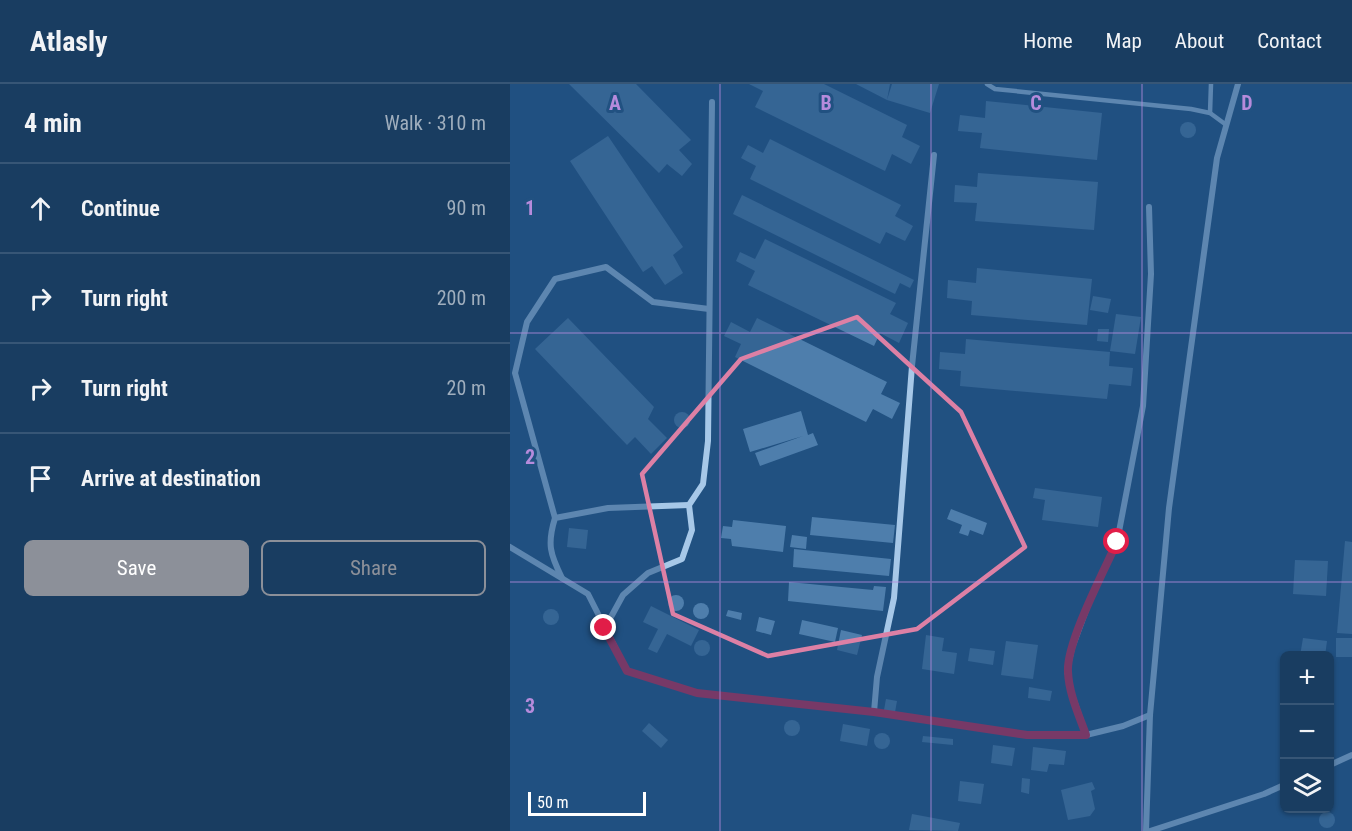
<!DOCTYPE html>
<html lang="en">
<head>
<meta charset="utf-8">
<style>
  :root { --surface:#193d61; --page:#224467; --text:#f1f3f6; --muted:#9faebd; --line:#375676; --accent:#8c9099 }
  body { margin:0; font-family:"Roboto Condensed",sans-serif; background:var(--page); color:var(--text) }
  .controls { position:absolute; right:18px; bottom:18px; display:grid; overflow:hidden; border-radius:9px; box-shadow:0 2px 4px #0004 }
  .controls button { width:54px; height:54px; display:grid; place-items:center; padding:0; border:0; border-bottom:2px solid var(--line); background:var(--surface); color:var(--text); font:30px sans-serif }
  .scale { position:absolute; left:18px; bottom:15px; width:118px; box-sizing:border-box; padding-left:6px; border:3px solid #fff; border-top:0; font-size:16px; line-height:21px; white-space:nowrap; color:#fff; -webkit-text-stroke:4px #215181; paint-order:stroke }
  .stop { position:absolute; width:18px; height:18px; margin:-14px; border:4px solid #e11d48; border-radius:50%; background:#fff }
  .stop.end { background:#e11d48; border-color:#fff; box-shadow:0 2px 6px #0008 }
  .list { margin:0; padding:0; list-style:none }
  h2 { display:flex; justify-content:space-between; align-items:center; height:78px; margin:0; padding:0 24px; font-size:26px }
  h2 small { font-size:20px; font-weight:400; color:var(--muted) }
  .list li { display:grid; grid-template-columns:39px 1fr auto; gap:18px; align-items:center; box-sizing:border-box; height:90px; padding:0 24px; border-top:2px solid var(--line) }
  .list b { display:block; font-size:22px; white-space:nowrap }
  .list em { font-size:20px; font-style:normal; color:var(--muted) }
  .actions { display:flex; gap:12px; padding:18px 24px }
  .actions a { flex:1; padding:14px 0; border:2px solid var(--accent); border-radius:9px; text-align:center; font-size:21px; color:var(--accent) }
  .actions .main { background:var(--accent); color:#fff }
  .icon { flex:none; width:33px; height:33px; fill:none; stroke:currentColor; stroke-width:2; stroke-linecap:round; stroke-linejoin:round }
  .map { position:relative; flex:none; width:842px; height:747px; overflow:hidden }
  header { display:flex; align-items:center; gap:36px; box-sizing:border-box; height:84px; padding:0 30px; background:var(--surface); border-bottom:2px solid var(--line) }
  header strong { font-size:28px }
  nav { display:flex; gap:33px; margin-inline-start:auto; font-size:21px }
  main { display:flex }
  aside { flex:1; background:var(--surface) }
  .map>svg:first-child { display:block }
</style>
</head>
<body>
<header>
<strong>Atlasly</strong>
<nav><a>Home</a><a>Map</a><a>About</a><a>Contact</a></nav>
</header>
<main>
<aside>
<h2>4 min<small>Walk · 310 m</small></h2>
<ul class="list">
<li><svg class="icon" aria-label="ahead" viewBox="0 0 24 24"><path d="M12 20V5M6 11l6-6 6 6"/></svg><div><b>Continue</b></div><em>90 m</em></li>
<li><svg class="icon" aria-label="right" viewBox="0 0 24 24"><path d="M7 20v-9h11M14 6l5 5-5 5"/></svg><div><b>Turn right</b></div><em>200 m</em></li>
<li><svg class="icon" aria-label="right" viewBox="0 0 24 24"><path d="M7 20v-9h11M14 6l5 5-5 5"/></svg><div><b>Turn right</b></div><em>20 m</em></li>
<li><svg class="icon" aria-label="arrive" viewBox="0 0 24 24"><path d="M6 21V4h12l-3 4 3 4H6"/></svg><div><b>Arrive at destination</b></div></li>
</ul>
<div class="actions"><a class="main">Save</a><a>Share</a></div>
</aside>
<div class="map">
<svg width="842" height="747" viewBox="0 0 842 747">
  <rect width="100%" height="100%" fill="#215181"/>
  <!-- building -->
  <g fill="#4e7eac">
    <path d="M59 0H126L181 56 169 66 182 80 172 92 157 80 149 89Z"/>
    <path d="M239 0H314L397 41 392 53 410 62 401 80 382 70 375 87 245 23 253 7Z"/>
    <path d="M346 0H380L377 16 382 0H429L420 29 377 16Z"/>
    <path d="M476 17 592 29 587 76 470 64 472 49 448 47 450 31 475 34Z"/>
    <circle cx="678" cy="46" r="8"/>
    <path d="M98 52 173 163 163 171 173 189 155 201 142 182 133 188 60 77Z"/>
    <path d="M260 55 391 121 385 132 403 142 395 157 376 148 370 160 240 95 246 82 231 74 238 61 253 69Z"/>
    <path d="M468 89 588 98 584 146 465 137 467 119 444 118 445 101 467 103Z"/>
    <path d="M232 111 404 196 400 204 390 199 385 210 223 130Z"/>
    <path d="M255 155 386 219 380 230 398 239 389 259 370 249 364 262 238 201 245 187 226 177 230 168 245 175Z"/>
    <path d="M467 184 582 195 577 241 461 231 462 217 437 214 438 196 466 199Z"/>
    <path d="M583 212 601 215 598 229 580 226Z"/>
    <path d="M606 230 631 233 625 270 600 267Z"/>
    <path d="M58 234 144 323 138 335 157 354 141 370 125 353 117 361 25 265Z"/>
    <path d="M247 234 377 298 371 310 390 319 382 335 363 325 356 338 225 273 231 260 214 252 221 238 240 248Z"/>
    <path d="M588 245H599L598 258 587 257Z"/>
    <path d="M456 255 600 268 599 282 623 284 621 302 599 300 597 315 450 302 451 287 429 285 430 268 455 270Z"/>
    <path d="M291 327 298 351 303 349 308 361 250 382 245 369 293 352 240 368 233 345Z"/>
    <circle cx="172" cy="336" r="8"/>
    <path d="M525 404 592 413 588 443 532 436 535 416 523 414Z"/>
    <path d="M441 425 477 439 473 451 460 446 458 452 449 449 452 441 437 435Z"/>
    <path d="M302 433 385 441 383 459 300 451Z"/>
    <path d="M223 436 276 442 273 468 222 462 221 455 211 454 213 442 222 443Z"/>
    <path d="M59 444 78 446 76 465 57 463Z"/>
    <path d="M282 451 297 453 296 465 280 463Z"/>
    <path d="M835 457 842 458V550L827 549Z"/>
    <path d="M284 465 381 475 379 492 283 483Z"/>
    <path d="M785 476 818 477 816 512 783 510Z"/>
    <path d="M279 498 363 506 364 502 376 503 373 527 278 517Z"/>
    <circle cx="166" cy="519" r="8"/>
    <circle cx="191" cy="527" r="8"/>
    <path d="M141 522 189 546 181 562 157 550 147 569 138 565 148 545 133 538Z"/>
    <circle cx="41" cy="533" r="8"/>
    <path d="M218 526 232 529 231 536 216 532Z"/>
    <path d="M249 533 265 537 261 551 246 547Z"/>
    <path d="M292 536 328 544 325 558 289 550Z"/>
    <path d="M331 546 352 551 347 571 327 566Z"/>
    <path d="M416 551 434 554 432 567 447 569 444 590 412 585Z"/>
    <path d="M793 554 817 557 815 572H790Z"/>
    <rect x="826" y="554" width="16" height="19"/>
    <circle cx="192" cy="564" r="8"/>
    <path d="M496 557 528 561 523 595 491 591Z"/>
    <path d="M460 564 485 567 483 581 458 577Z"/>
    <path d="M519 603 542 607 540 617 518 614Z"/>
    <path d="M376 615 387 617 385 628 374 626Z"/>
    <circle cx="282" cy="644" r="8"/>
    <path d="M139 639 158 656 151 664 132 647Z"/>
    <path d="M333 640 360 645 357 662 330 657Z"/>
    <circle cx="372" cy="657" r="8"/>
    <path d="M413 652 443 655V661L412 658Z"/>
    <path d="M483 661 505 664 502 682 481 679Z"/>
    <path d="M523 663 556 667 554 681 539 680 537 688 521 686Z"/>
    <path d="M512 694 520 695 519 710 511 708Z"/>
    <path d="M450 697 474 700 471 720 448 717Z"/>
    <path d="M582 698 585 705 581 707 585 725 580 732 558 736 551 706Z"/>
    <circle cx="817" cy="736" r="8"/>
    <path d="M402 730 450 739 448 747 399 746Z"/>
  </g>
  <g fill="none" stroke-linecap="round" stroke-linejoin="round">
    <!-- lane -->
    <g stroke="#a7c8e8" stroke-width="4.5">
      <path d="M477 0 485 5 681 25 700 29 715 40"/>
      <path d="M700 29 701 0"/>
    </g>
    <!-- street -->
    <g stroke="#a7c8e8" stroke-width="6">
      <path d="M45 434 5 289 17 238 45 195 96 183 143 218 199 225"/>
      <path d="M0 463 78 510 117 587 187 609 364 628 517 651H576L613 642 640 631"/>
      <path d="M52 494C40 470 37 460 45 434L98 424 179 421"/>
      <path d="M95 544 113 511 138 489 172 475 182 446 179 421 193 400 198 357 202 18"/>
      <path d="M364 628 367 593 384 514 402 282 424 71"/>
      <path d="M576 651 561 608 557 586 562 564 578 521 607 458 633 322 641 190 639 123"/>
      <path d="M820 681 842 671"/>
      <path d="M636 747 640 631 659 424 707 74 728 0"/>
      <path d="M640 747 754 710 774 701"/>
    </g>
  </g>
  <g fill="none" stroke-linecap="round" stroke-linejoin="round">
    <!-- route -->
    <path stroke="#e11d48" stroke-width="8" d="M94 544 117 587 187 609 364 628 517 651H576C569 631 559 610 558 588 556 559 594 487 607 458"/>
  </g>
  <!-- marked area -->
  <path d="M0 0H842V747H0ZM347 233 451 328 515 463 407 545 258 572 163 530 132 390 231 275Z" fill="#215181" fill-opacity=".55" fill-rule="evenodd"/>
  <path fill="none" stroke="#dd80a5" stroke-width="4.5" stroke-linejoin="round" d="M347 233 451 328 515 463 407 545 258 572 163 530 132 390 231 275Z"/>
  <!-- grid -->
  <path fill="none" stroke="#b68bdc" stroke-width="1.5" stroke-opacity="0.55" d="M210 0V747M421 0V747M632 0V747M0 249H842M0 498H842"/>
  <g font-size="20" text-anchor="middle" font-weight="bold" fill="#b68bdc" stroke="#215181" stroke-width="6" stroke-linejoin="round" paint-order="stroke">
    <text x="105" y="26">A</text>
    <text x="316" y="26">B</text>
    <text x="526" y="26">C</text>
    <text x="737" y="26">D</text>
    <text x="20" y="131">1</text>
    <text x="20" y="380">2</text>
    <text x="20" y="629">3</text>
  </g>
</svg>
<div class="controls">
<button>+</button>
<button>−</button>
<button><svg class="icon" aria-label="layers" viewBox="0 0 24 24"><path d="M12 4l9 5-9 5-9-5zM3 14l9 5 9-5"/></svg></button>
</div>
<div class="scale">50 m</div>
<div class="stop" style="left:607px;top:458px"></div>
<div class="stop end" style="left:94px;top:544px"></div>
</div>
</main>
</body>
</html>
